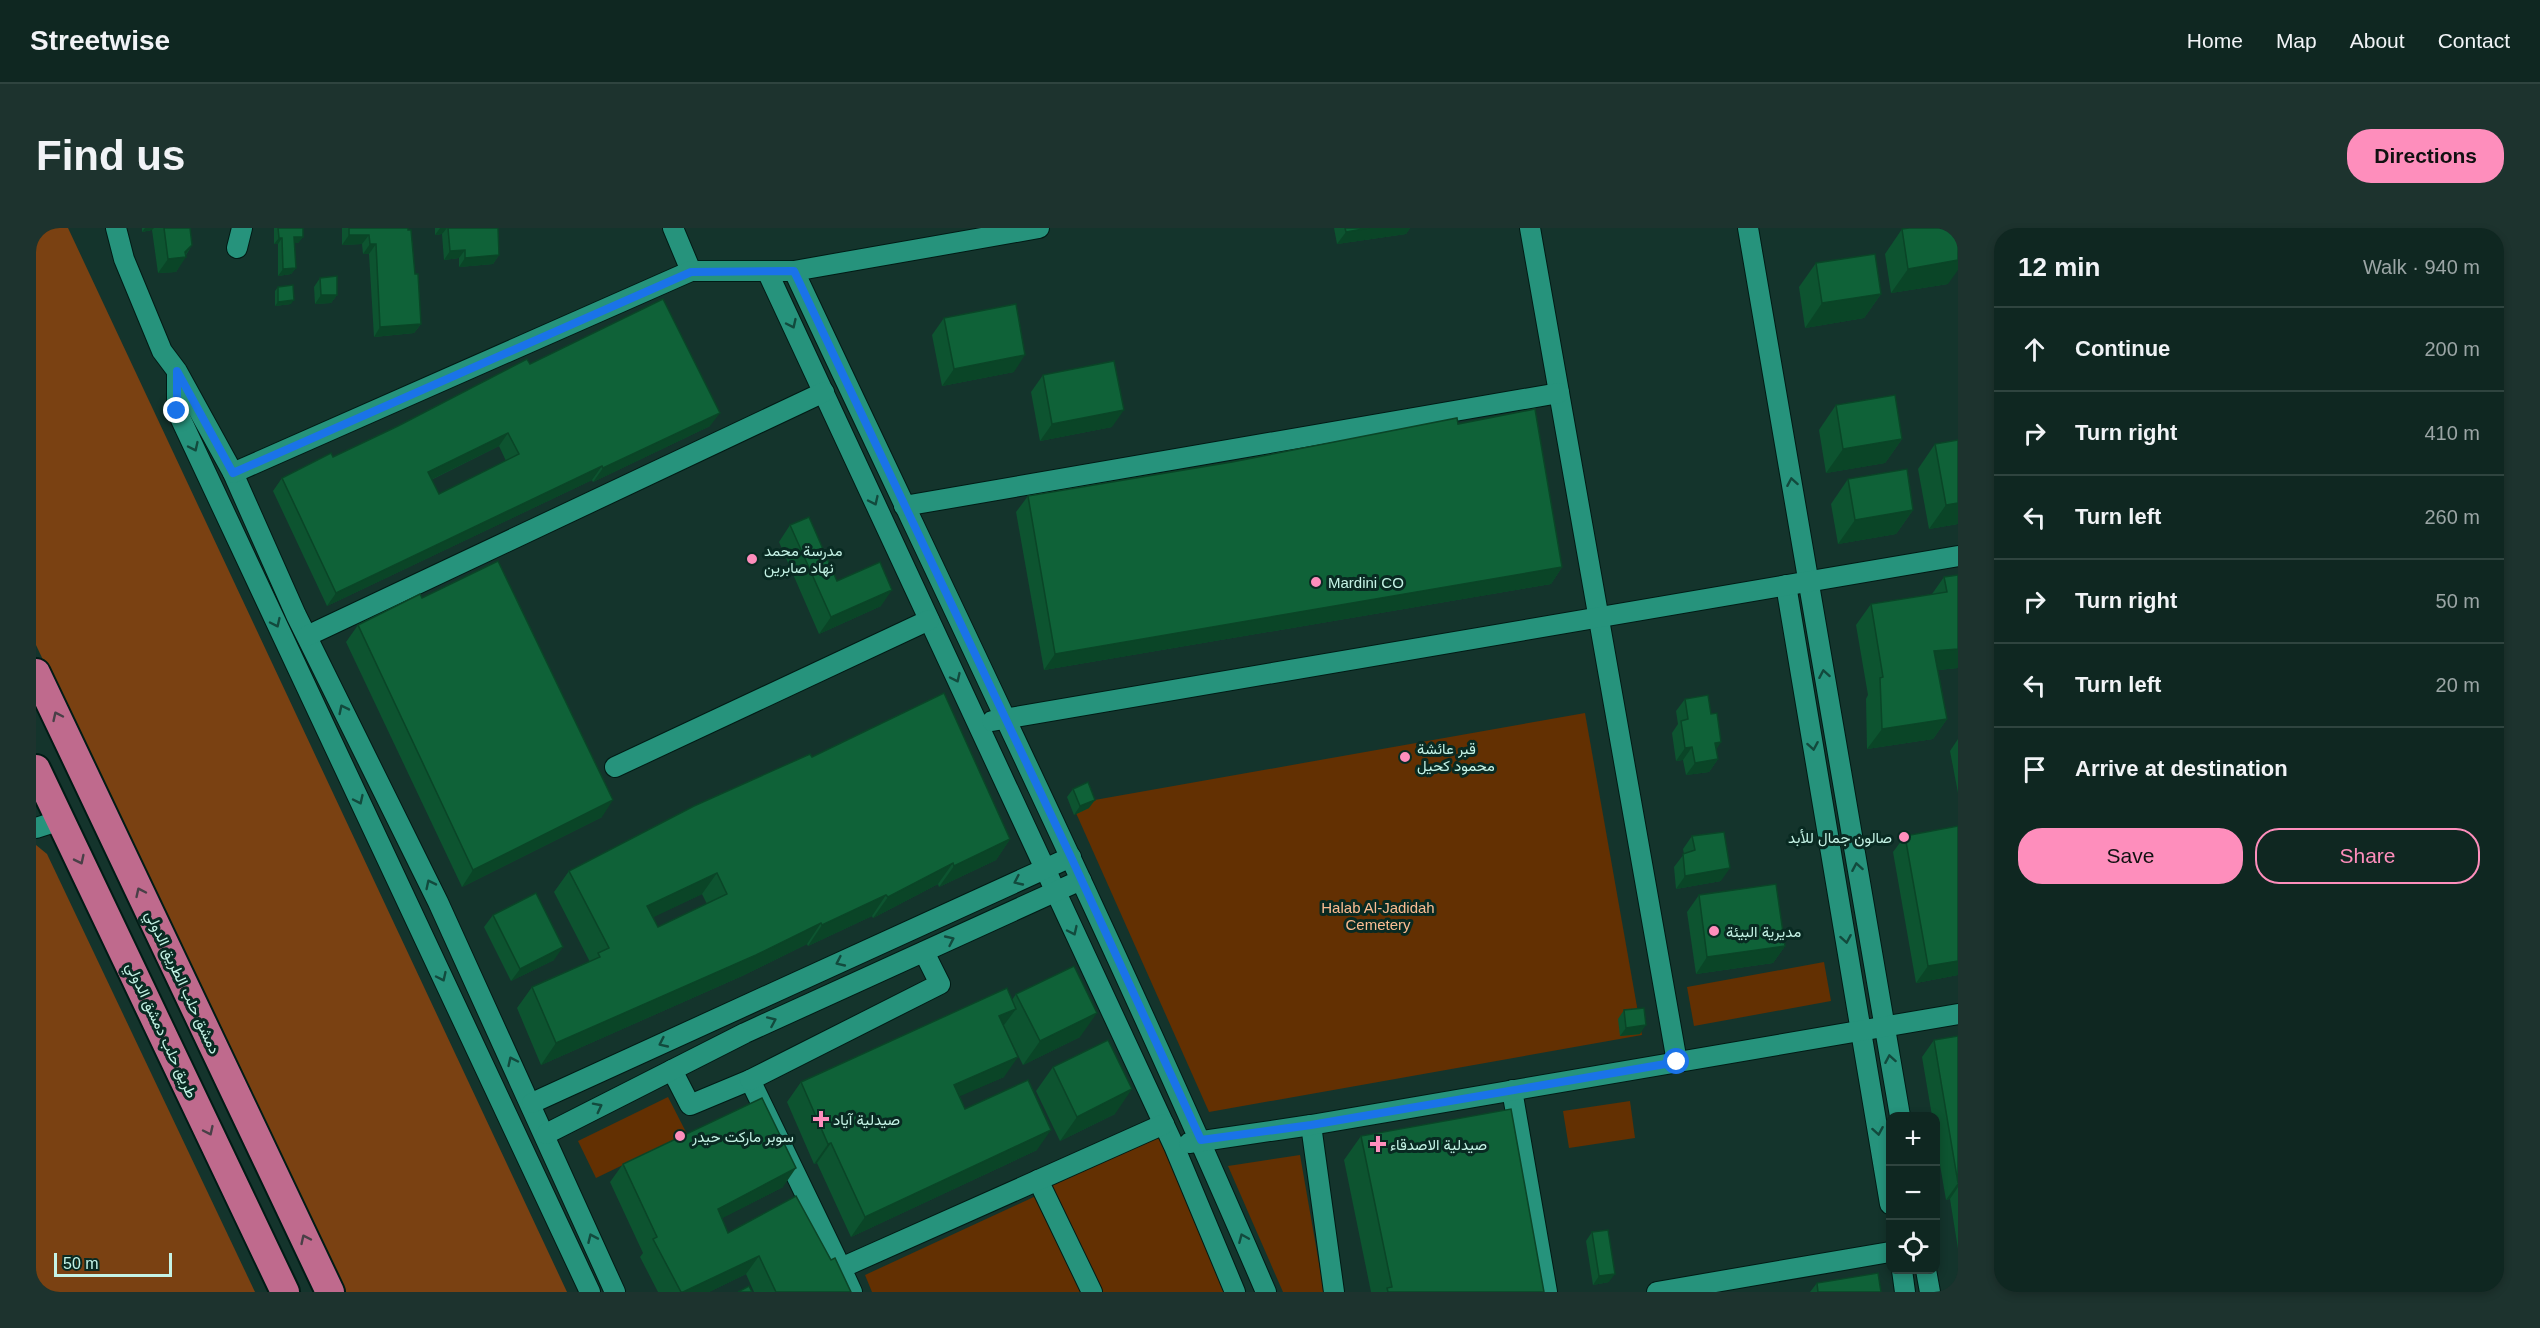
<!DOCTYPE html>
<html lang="en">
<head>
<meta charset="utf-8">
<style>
  :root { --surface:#0f2721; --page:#1d332e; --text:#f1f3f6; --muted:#9ba5a5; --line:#2f443f; --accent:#fe8ebc }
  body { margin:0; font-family:Helvetica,Vazirmatn,sans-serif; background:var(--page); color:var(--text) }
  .controls { position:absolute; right:18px; bottom:18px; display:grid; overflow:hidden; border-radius:12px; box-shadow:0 3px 9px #0003 }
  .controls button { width:54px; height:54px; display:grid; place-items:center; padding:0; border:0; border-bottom:2px solid var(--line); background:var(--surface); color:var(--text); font:30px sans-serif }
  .scale { position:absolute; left:18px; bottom:15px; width:118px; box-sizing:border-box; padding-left:6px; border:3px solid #c5f3e6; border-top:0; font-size:16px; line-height:21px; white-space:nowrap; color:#c5f3e6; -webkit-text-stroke:4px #092a22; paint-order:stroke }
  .stop { position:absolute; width:18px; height:18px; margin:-14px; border:4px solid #1a73e8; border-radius:50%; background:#fff }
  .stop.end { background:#1a73e8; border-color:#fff; box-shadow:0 2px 6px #0008 }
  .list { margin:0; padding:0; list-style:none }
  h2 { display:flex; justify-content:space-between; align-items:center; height:78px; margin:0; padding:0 24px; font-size:26px }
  h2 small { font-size:20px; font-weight:400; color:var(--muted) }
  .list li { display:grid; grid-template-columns:39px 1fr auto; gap:18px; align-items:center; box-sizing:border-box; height:84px; padding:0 24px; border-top:2px solid var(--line) }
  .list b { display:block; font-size:22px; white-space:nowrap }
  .list em { font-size:20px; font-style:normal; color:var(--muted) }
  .actions { display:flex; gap:12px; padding:18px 24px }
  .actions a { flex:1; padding:14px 0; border:2px solid var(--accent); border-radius:24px; text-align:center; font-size:21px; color:var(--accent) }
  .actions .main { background:var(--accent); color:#111 }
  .icon { flex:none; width:33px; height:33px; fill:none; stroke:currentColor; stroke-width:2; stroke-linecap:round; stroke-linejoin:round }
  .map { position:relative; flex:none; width:1922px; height:1064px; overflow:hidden; border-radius:24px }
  header { display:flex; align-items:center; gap:36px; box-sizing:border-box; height:84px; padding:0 30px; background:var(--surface); border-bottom:2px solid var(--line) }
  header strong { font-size:28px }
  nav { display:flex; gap:33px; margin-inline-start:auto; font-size:21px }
  .intro { display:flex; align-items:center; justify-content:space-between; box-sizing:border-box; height:144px; padding:0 36px }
  h1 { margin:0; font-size:42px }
  .button { padding:15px 27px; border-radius:24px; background:var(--accent); color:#111; font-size:21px; font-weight:700 }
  main { display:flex; gap:36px; padding:0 36px }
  aside { flex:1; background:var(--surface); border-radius:24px; box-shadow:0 3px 9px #0003 }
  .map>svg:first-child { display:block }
</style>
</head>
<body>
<header>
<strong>Streetwise</strong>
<nav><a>Home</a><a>Map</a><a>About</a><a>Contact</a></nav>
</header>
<div class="intro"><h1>Find us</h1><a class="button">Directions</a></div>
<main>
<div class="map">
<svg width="1922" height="1064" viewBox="0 0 1922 1064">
  <rect width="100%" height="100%" fill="#14342c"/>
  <!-- green -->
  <g fill="#633002">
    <path d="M1549 485 1606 807 1173 884 1036 576Z"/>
    <path d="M1788 734 1795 773 1658 798 1651 759Z"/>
    <path d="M632 869 651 906 560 950 542 913Z"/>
    <path d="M1594 873 1599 910 1533 920 1527 883Z"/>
    <path d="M1122 908 1195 1064H1066L1016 958Z"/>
    <path d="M1264 927 1288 1064H1247L1192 938Z"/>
    <path d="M1000 968 1047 1064H836L829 1047Z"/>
  </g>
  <!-- forest -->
  <g fill="#7a4112">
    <path d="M0 0H32L531 1064H305L0 417Z"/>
    <path d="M0 617 11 626 219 1064H6L0 1051Z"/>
  </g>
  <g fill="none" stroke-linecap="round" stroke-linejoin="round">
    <defs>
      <g id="minor">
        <path d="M80 0 88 31 126 123 141 143 197 245 260 387 402 674 579 1064"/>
        <path d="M637 0 655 43"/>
        <path d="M1494 0 1641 834"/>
        <path d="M1712 0 1864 888"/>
        <path d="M201 20 206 0"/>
        <path d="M731 43 1138 918 1199 1064"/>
        <path d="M758 43C917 382 1082 720 1230 1064"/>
        <path d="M141 146V183L554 1064"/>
        <path d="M197 245 655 43H758L1003 0"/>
        <path d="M868 278 1523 165"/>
        <path d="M1750 357 1854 976"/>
        <path d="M271 408 788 164"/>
        <path d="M956 493 1922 328"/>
        <path d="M579 539 893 392"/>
        <path d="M0 600 25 592"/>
        <path d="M636 842 654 877 714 852 805 1040"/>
        <path d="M714 852 904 756 888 724"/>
        <path d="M1476 862 1511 1064"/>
        <path d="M496 875 1035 629"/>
        <path d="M1275 897 1298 1064"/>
        <path d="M510 906 709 805 1045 652"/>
        <path d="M1153 915 1275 897 1922 786"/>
        <path d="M1002 952 1056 1064"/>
        <path d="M1866 1042 1869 1064"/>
        <path d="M1890 1042 1894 1064"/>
        <path d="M816 1064 805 1040 1128 896"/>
        <path d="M1621 1064 1854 1024"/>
      </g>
      <g id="highway">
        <path d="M0 445 294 1064"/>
        <path d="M0 541 249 1064"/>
      </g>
    </defs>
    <!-- minor casing -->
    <use href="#minor" stroke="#001b15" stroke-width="22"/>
    <!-- highway casing -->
    <use href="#highway" stroke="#001b15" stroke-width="32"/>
    <!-- minor -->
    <use href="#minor" stroke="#26937c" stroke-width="20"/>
    <!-- highway -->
    <use href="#highway" stroke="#bf6a8d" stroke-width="28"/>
  </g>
  <!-- wall -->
  <g fill="#0d5430" fill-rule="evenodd">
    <path d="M106 0H154L156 17 140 44 122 45 116 2 106 4Z"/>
    <path d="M238 0H267V9L262 15H258L260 40 255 46 242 48V16H238Z"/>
    <path d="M306 0H372L385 96 378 105 338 109 333 26H327L326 16 306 17Z"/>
    <path d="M399 0H462L463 27 457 36 423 39V30L408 32 406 6 399 7Z"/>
    <path d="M1298 0H1374L1370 6 1301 16Z"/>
    <path d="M1866 1 1912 56 1855 65 1849 26Z"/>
    <path d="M1780 35 1845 66 1828 90 1769 100 1763 59Z"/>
    <path d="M284 50 301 67 295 75 279 76 278 59Z"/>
    <path d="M242 59 255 76 239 78V63Z"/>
    <path d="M908 90 978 144 906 158 896 107Z"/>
    <path d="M494 136 674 198 557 254 556 252 291 378 237 263 246 250 297 229ZM463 218 470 233 403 266 395 252Z"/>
    <path d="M1007 147 1076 199 1004 213 995 164Z"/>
    <path d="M1800 177 1866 211 1849 235 1790 245 1783 202Z"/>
    <path d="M1422 196 1526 339 1515 356 1008 442 980 284 992 268Z"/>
    <path d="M1899 216 1922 296 1893 301 1882 241Z"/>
    <path d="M1812 251 1877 282 1860 306 1802 316 1795 276Z"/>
    <path d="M754 297 801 353 845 378 783 406 743 314Z"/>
    <path d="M1922 347V441V440L1902 442 1911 491 1897 511 1831 521 1830 471 1832 467 1820 397 1835 376 1896 366 1908 349Z"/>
    <path d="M386 370 566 589 426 659 310 414 322 397Z"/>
    <path d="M1649 471 1680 521 1682 531 1673 544 1650 547 1647 532 1640 533 1636 505 1642 496 1640 483Z"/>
    <path d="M1922 511V565L1914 523Z"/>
    <path d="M776 529 974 611 960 632 903 659 902 656 837 690 836 688 772 718 771 716 706 748 505 837 481 780 496 759 554 734 518 664 533 643ZM666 666 671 676 622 699 617 689Z"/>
    <path d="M1037 561 1053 580 1038 587 1031 569Z"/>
    <path d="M1656 608 1685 653 1640 661 1638 639 1648 626 1647 621Z"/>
    <path d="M1869 608 1922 747 1880 755 1857 624Z"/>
    <path d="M1663 667 1749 718 1737 735 1660 746 1651 684Z"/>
    <path d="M457 687 518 732 475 753 448 699Z"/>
    <path d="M980 766 1044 809 987 837 975 813 968 849 923 868 929 881 1001 922 815 1009 781 935 778 936 751 874 765 854 976 772Z"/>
    <path d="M1588 782 1604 806 1584 808 1582 791Z"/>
    <path d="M1922 808V1021L1914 971 1910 972 1899 908V888H1896L1886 829 1898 812Z"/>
    <path d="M1017 839 1079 886 1024 913 1000 863Z"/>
    <path d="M1325 908 1508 1064H1335L1308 932Z"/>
    <path d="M587 936 747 959 686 990 692 1005 795 1032 815 1064H718L710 1046 673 1064H622L604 1029 607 1025 574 954Z"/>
    <path d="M1556 1004 1573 1054 1557 1057 1550 1013Z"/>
    <path d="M1781 1055 1845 1064H1774Z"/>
  </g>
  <!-- shaded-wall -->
  <g fill="#0a4527">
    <path d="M109 0H118L116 2 106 4Z"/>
    <path d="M404 0H411L406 6 399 7Z"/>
    <path d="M1333 0H1374L1370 6 1301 16 1310 4Z"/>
    <path d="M313 7H333L326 16 306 17Z"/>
    <path d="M258 9H267L262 15H254Z"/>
    <path d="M243 10H246L242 16H238Z"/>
    <path d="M334 16H340L333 26H327Z"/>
    <path d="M156 17 148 29H150L140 44 122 45 132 31 149 24Z"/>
    <path d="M429 22 423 30 408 32 414 23Z"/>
    <path d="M463 27 457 36 423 39 429 30Z"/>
    <path d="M1922 32V42L1912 56 1855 65 1872 41Z"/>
    <path d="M260 40 255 46 242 48 247 41Z"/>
    <path d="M1845 66 1828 90 1769 100 1786 75Z"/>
    <path d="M285 67H301L295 75 279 76Z"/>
    <path d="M258 72 255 76 239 78 242 74Z"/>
    <path d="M385 96 378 105 338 109 344 99Z"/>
    <path d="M989 127 978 144 906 158 918 141Z"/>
    <path d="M1088 182 1076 199 1004 213 1016 196Z"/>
    <path d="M684 185 674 198 557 254 567 240Z"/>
    <path d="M472 205 463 218 382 258 392 244Z"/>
    <path d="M1866 211 1849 235 1790 245 1807 221Z"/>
    <path d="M566 238 556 252 291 378 300 365Z"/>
    <path d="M1922 275V296L1893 301 1910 277Z"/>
    <path d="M1877 282 1860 306 1802 316 1819 292Z"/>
    <path d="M1526 339 1515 356 1008 442 1019 426Z"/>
    <path d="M856 362 845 378 783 406 795 389Z"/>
    <path d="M1922 421V440L1883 444 1898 423Z"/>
    <path d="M1911 491 1897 511 1831 521 1846 501Z"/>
    <path d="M1685 514 1677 527 1679 515Z"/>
    <path d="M1656 519 1647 532 1640 533 1649 520Z"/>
    <path d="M1682 531 1673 544 1650 547 1659 535Z"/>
    <path d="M577 572 566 589 426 659 437 642Z"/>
    <path d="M1059 572 1053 580 1038 587 1044 578Z"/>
    <path d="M974 611 960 632 903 659 918 638Z"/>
    <path d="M917 635 902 656 837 690 852 669Z"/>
    <path d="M1694 640 1685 653 1640 661 1649 648Z"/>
    <path d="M681 645 666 666 597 699 611 678Z"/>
    <path d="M850 667 836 688 772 718 786 697Z"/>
    <path d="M785 695 771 716 706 748 505 837 520 815Z"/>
    <path d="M1749 718 1737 735 1660 746 1671 729Z"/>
    <path d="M527 719 518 732 475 753 484 741Z"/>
    <path d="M1922 733V747L1880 755 1892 738Z"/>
    <path d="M980 781 965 801 963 788Z"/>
    <path d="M1061 785 1044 809 987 837 1004 813Z"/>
    <path d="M1610 797 1604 806 1584 808 1590 800Z"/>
    <path d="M982 829 968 849 904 877 918 857Z"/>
    <path d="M1096 861 1079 886 1024 913 1041 889Z"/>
    <path d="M1015 902 1001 922 815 1009 829 989Z"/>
    <path d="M795 915 781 935 778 936 792 916Z"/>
    <path d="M760 940 747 959 669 999 682 981Z"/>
    <path d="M1922 955V959L1914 971 1910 972Z"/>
    <path d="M723 1028 710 1046 673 1064H647Z"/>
    <path d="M1579 1046 1573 1054 1557 1057 1563 1048Z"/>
  </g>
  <!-- building -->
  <g fill="#0f6238" stroke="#0a4527" stroke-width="1.5" fill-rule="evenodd">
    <path d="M128 0H154L156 17 149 24 150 29 132 31Z"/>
    <path d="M242 0H267V9H258L260 40 247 41 246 10H243Z"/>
    <path d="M313 0H372V2H375L379 46H382L385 96 344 99 340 16H334L333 7H313Z"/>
    <path d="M412 0H462L463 27 429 30V22L414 23Z"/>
    <path d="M1309 0H1333L1310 4Z"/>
    <path d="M1873 0H1922V32L1872 41 1866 1Z"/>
    <path d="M1839 26 1845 66 1786 75 1780 35Z"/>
    <path d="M301 48V67H285L284 50Z"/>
    <path d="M257 57 258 72 242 74V59Z"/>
    <path d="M627 71 684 185 567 240 566 238 300 365 246 250 295 225 297 229 362 198 491 131 494 136ZM472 205 483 226 403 266 392 244Z"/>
    <path d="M980 76 989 127 918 141 908 90Z"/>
    <path d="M1078 133 1088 182 1016 196 1007 147Z"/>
    <path d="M1859 167 1866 211 1807 221 1800 177Z"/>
    <path d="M1499 181 1526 339 1019 426 992 268 1196 234 1421 190 1422 196Z"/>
    <path d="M1922 212V275L1910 277 1899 216Z"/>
    <path d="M1871 241 1877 282 1819 292 1812 251Z"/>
    <path d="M773 289 801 353 844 334 856 362 795 389 754 297Z"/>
    <path d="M462 333 577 572 437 642 322 397 384 366 386 370Z"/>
    <path d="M1922 347V421L1898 423 1911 491 1846 501 1844 450 1847 449 1835 376 1911 364 1908 349Z"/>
    <path d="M908 465 974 611 918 638 917 635 852 669 850 667 786 697 785 695 720 727 520 815 496 759 564 729 562 725 573 720 533 643 658 578 774 526 776 529ZM681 645 691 666 622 699 611 678Z"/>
    <path d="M1672 467 1675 486 1681 485 1685 514 1679 515 1682 531 1659 535 1656 519 1649 520 1645 493 1652 491 1649 471Z"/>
    <path d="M1052 554 1059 572 1044 578 1037 561Z"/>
    <path d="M1922 598V733L1892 738 1869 608Z"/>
    <path d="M1688 604 1694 640 1649 648 1647 626 1659 622 1656 608Z"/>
    <path d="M1740 656 1749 718 1671 729 1663 667Z"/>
    <path d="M500 665 527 719 484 741 457 687Z"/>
    <path d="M1038 738 1061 785 1004 813 980 766Z"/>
    <path d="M971 760 980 781 963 788 982 829 918 857 929 881 992 852 1015 902 829 989 795 915 792 916 765 854Z"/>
    <path d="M1608 780 1610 797 1590 800 1588 782Z"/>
    <path d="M1922 808V955L1898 812Z"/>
    <path d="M1072 812 1096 861 1041 889 1017 839Z"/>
    <path d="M726 870 760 940 682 981 692 1005 760 968 795 1032 799 1030 815 1064H740L723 1028 647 1064H645L617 1011 621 1009 587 936Z"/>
    <path d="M1475 881 1508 1064H1352L1351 1060 1356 1059 1325 908Z"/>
    <path d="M1572 1002 1579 1046 1563 1048 1556 1004Z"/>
    <path d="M1842 1045 1845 1064H1782L1781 1055Z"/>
    <path d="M713 1058 716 1064H702Z"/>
  </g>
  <!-- one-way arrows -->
  <defs><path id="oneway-chevron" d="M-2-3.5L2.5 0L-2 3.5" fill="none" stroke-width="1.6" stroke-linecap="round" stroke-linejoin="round" transform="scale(1.5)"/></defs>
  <g stroke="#124a3d">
    <use href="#oneway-chevron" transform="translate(756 96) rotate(65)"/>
    <use href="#oneway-chevron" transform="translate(158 219) rotate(65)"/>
    <use href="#oneway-chevron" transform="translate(1756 254) rotate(-100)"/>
    <use href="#oneway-chevron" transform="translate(838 273) rotate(65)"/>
    <use href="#oneway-chevron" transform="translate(240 395) rotate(65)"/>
    <use href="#oneway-chevron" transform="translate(1788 446) rotate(-100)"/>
    <use href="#oneway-chevron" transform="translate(920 450) rotate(65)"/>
    <use href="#oneway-chevron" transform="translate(307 481) rotate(-116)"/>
    <use href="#oneway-chevron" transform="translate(1777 518) rotate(80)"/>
    <use href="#oneway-chevron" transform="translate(323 572) rotate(65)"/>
    <use href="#oneway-chevron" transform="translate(1821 639) rotate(-100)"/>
    <use href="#oneway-chevron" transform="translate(982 653) rotate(155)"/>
    <use href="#oneway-chevron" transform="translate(394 656) rotate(-116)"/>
    <use href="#oneway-chevron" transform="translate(1037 703) rotate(65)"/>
    <use href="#oneway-chevron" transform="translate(1810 711) rotate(80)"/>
    <use href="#oneway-chevron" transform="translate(914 712) rotate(-25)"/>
    <use href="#oneway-chevron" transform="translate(804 734) rotate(155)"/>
    <use href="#oneway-chevron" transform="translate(406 749) rotate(65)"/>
    <use href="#oneway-chevron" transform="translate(736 793) rotate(-24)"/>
    <use href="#oneway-chevron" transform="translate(627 815) rotate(155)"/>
    <use href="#oneway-chevron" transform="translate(1854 831) rotate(-100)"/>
    <use href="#oneway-chevron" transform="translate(476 833) rotate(-115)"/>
    <use href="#oneway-chevron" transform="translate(562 879) rotate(-27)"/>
    <use href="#oneway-chevron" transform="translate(1842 903) rotate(80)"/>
    <use href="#oneway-chevron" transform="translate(556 1010) rotate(-114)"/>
    <use href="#oneway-chevron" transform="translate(1207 1010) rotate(-113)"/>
  </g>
  <g stroke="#494047">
    <use href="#oneway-chevron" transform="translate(21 488) rotate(-115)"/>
    <use href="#oneway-chevron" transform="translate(44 632) rotate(64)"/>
    <use href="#oneway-chevron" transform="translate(104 664) rotate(-115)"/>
    <use href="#oneway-chevron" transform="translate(173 903) rotate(65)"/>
    <use href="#oneway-chevron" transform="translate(269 1011) rotate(-115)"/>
  </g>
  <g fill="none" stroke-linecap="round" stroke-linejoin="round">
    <!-- route -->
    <path stroke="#1a73e8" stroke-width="8" d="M141 183V143L197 245 655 44 758 43 1035 629 1165 912 1275 897 1641 834"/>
  </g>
  <!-- markers -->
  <g fill="#fe8ebc" stroke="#092a22" stroke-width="2">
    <circle cx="716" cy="331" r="6"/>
    <circle cx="1280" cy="354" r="6"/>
    <circle cx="1369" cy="529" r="6"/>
    <circle cx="1868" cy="609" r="6"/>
    <circle cx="1678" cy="703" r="6"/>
    <path d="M782 882h6v6h6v6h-6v6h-6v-6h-6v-6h6z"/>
    <circle cx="644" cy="908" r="6"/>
    <path d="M1339 907h6v6h6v6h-6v6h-6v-6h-6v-6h6z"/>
  </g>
  <g text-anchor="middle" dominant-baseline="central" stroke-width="6" stroke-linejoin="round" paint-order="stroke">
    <!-- poi labels -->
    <g font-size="15" fill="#c5f3e6" stroke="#092a22" text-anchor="start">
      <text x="728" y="322">مدرسة محمد<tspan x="728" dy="17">نهاد صابرين</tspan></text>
      <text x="1292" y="354">Mardini CO</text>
      <text x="1381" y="520">قبر عائشة<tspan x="1381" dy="17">محمود كحيل</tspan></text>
      <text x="1856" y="609" text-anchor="end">صالون جمال للأبد</text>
      <text x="1690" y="703">مديرية البيئة</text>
      <text x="797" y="891">صيدلية آياد</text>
      <text x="656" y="908">سوبر ماركت حيدر</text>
      <text x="1354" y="916">صيدلية الاصدقاء</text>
    </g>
    <!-- park labels -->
    <g font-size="15" fill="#fcbd93" stroke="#092a22">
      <text x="1342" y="679">Halab Al-Jadidah<tspan x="1342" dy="17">Cemetery</tspan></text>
    </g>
    <!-- street labels -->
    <g font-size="15" fill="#c5f3e6" stroke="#092a22">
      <text transform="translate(147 754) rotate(65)">دمشق حلب الطريق الدولي</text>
      <text transform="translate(126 802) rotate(65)">طريق حلب دمشق الدولي</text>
    </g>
  </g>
</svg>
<div class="controls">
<button>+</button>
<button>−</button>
<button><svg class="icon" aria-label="locate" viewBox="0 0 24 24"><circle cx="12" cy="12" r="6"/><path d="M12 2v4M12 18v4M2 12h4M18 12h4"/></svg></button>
</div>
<div class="scale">50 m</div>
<div class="stop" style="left:1641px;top:834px"></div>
<div class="stop end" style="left:141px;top:183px"></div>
</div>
<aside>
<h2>12 min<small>Walk · 940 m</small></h2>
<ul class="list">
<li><svg class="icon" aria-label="ahead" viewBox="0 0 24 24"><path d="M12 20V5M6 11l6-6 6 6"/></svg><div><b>Continue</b></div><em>200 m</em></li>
<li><svg class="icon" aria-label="right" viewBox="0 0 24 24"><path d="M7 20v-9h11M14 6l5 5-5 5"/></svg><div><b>Turn right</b></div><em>410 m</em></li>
<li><svg class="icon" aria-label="left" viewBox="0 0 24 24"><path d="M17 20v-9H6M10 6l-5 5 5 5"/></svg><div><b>Turn left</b></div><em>260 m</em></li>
<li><svg class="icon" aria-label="right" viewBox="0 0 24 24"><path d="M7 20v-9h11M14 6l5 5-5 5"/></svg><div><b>Turn right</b></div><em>50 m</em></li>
<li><svg class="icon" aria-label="left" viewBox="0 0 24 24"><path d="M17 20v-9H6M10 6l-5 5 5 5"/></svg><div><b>Turn left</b></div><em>20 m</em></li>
<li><svg class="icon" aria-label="arrive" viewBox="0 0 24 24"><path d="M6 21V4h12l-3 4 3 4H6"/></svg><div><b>Arrive at destination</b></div></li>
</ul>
<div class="actions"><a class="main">Save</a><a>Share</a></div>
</aside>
</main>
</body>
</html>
